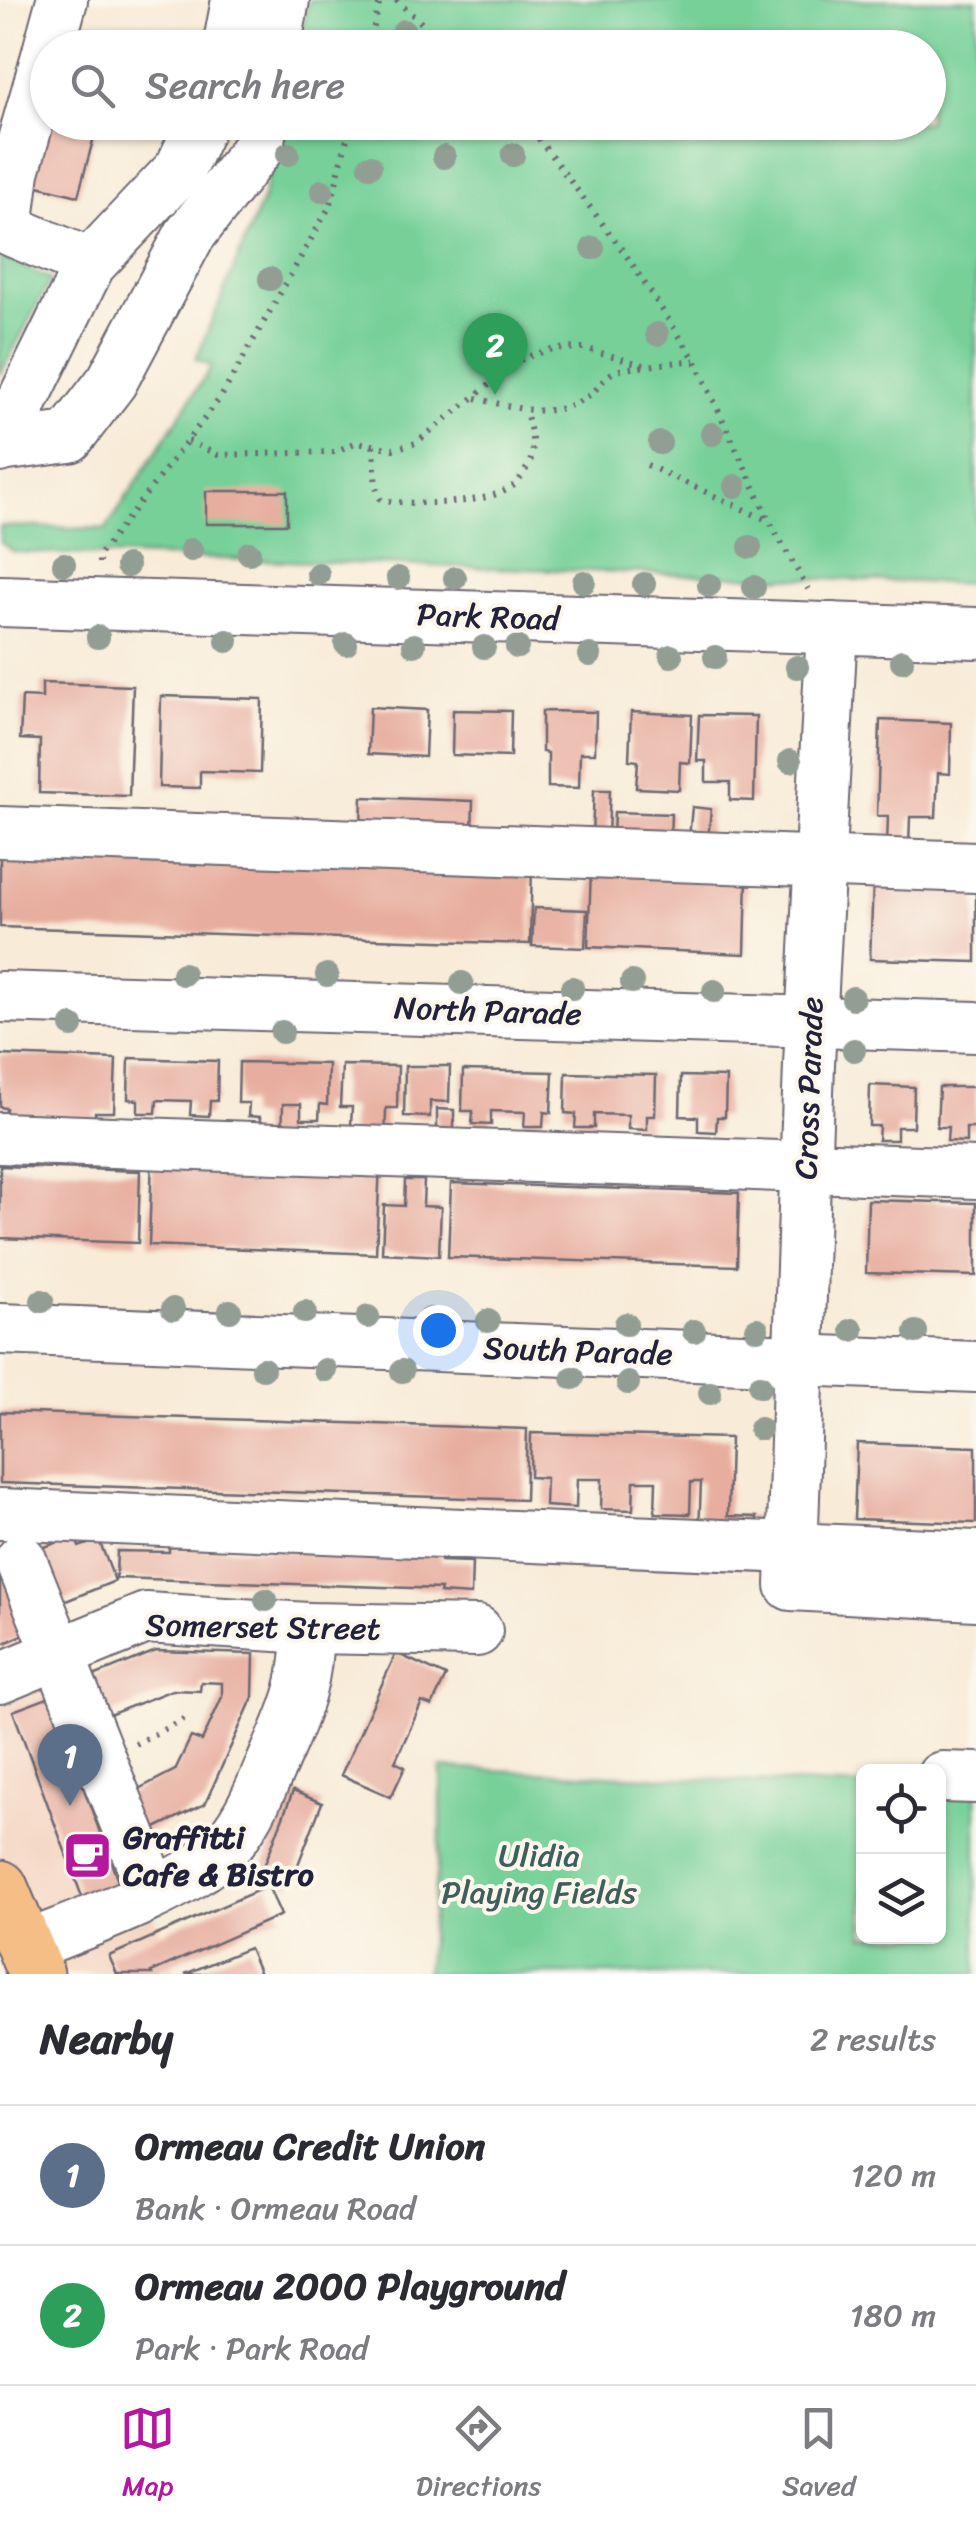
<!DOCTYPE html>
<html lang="en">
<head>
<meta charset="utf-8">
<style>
  :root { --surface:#fff; --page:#f7f7f7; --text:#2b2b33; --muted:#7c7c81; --line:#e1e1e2; --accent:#b5179e }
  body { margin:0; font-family:Sriracha,sans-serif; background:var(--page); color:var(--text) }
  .controls { position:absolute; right:30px; bottom:30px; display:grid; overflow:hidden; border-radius:15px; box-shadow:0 2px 8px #0004 }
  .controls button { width:90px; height:90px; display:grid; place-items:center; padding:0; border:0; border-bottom:2px solid var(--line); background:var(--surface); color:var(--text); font:50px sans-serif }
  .you { position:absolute; left:438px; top:1330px; width:35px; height:35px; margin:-25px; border:8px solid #fff; border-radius:50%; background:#1a73e8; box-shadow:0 0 0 15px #1a73e833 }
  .badge { display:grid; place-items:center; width:65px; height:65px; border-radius:50%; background:var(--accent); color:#fff; font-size:32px; font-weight:700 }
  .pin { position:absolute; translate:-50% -82px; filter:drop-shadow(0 2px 5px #0008) }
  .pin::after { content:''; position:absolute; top:52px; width:35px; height:30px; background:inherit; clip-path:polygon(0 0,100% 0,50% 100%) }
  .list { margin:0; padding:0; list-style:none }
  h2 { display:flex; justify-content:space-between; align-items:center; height:130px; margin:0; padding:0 40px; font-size:42px }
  h2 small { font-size:32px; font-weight:400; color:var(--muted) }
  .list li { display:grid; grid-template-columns:65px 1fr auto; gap:30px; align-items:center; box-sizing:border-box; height:140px; padding:0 40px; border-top:2px solid var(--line) }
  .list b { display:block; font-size:38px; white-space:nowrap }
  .list p { margin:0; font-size:32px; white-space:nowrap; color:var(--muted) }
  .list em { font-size:32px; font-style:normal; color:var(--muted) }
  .icon { flex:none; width:55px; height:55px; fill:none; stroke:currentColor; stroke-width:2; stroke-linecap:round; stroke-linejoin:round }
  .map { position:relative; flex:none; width:976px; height:1974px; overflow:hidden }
  .search { position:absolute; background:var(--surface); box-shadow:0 2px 8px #0004; left:30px; right:30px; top:30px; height:110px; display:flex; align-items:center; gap:25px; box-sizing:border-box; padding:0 35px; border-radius:55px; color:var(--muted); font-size:38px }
  .sheet { height:410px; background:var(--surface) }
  nav { display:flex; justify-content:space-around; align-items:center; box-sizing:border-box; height:140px; border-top:2px solid var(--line); background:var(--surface); font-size:28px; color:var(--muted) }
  nav a { display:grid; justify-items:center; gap:5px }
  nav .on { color:var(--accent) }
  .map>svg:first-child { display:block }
</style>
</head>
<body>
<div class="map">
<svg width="976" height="1974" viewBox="0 0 976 1974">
  <rect width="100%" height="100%" fill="#fbf7ec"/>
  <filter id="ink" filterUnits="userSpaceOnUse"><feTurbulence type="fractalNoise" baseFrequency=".01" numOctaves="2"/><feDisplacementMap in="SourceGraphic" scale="20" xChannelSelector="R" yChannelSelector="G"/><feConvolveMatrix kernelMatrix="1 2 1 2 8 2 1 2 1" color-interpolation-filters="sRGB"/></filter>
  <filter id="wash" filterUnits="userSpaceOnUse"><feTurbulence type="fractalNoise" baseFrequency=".0048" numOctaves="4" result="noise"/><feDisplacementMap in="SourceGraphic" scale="40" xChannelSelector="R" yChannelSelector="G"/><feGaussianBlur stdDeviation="2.25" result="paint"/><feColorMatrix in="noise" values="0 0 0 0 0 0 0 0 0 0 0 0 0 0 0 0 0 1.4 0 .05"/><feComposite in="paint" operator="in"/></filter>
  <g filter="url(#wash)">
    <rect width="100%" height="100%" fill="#f8ebd7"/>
    <!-- built -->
    <path fill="#f4d3c0" d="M0 1521H10L176 1974H0Z"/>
    <!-- green -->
    <g fill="#76d098" stroke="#4c796a" stroke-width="2.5">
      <path d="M309 0H976V584L14 552 0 542V526L106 529 212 366 196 359 263 198 281 123 928 122V48L298 47Z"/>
      <path d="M0 256 51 279 0 375Z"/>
      <path d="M441 1768 863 1786 864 1936H938L939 1789 976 1790V1974H426L441 1828Z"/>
    </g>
    <g id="blocks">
      <!-- building -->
      <g fill="#e7ad9f">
        <path d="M47 122H98L78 196 30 184Z"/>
        <rect x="206" y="491" width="81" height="33"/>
        <path d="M42 683 133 686 129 796 39 793 40 740 20 739 22 697 42 698Z"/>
        <path d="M161 696 262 699 260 773 200 771V788L159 787Z"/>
        <path d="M370 707 427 710 425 757 368 754Z"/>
        <path d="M453 710 511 711 510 757 452 755Z"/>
        <path d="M542 711 596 712 595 753H580L579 788 548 787V753L542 752Z"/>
        <path d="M631 712 692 715 690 763 680 762 679 790 636 788 638 761 629 760Z"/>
        <path d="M699 715 756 716 754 801 730 800V782H706V761H697Z"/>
        <path d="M880 720 951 723 950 774 938 773 936 817H910L909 847 887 846 888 816H877Z"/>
        <path d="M594 790H610L608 834H592Z"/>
        <path d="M362 797 473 801 472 833 361 829Z"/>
        <path d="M692 807 711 809 708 840 689 838Z"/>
        <path d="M614 812 671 814 670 840 613 837Z"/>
        <path d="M0 848 532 865 530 944 0 927Z"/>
        <path d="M591 871 747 876 745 954 588 947Z"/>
        <path d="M873 881 976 884V962L870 959Z"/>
        <path d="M534 908 587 910 585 948 532 946Z"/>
        <path d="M0 1055 116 1059 114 1112H95V1132L5 1129 6 1108 0 1107Z"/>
        <path d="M129 1058 218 1061 217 1101H210L209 1116 190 1115 191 1101 157 1100 156 1113H138V1100L128 1099Z"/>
        <path d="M239 1062 328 1064 327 1105 320 1104 319 1119H301V1104H283L282 1140 260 1139V1117L248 1116 249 1103H238Z"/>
        <path d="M342 1065 398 1066 397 1108H386L385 1146 350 1144 352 1107H340Z"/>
        <path d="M405 1066H450L449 1102 430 1101V1117L404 1116Z"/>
        <path d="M463 1070 553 1072 551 1113 544 1112 543 1127H524L525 1112 491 1111V1125L472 1124 473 1111H462Z"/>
        <path d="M566 1073 656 1075 655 1116H647V1130L628 1129V1115L594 1114V1128H575L576 1114 565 1113Z"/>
        <path d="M681 1076 726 1077 725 1117H717L716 1132 698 1131V1117L680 1116Z"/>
        <path d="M870 1085 914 1087 913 1127H897V1140H878L879 1126H869Z"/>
        <path d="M939 1087H976V1128H966V1142L947 1141 948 1127H937Z"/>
        <path d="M437 1109 454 1110V1137L437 1136Z"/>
        <path d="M152 1155 380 1163 376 1254 149 1245Z"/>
        <path d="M0 1166 140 1171 138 1243 0 1238Z"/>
        <path d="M405 1180H424L423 1206 441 1207 439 1256 382 1253 384 1205 404 1206Z"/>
        <path d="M451 1183 739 1193 737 1266 448 1257Z"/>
        <path d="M868 1200 976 1203V1276L866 1273Z"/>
        <path d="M0 1412 527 1429 525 1500 0 1483Z"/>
        <path d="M531 1433 730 1438 728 1516 757 1517 756 1534 699 1533 701 1482H691L690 1514 655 1513 656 1481H634L633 1510 601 1509 602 1479H577L576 1508 545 1506 546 1478 530 1477Z"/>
        <path d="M857 1443 976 1447V1523L854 1519Z"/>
        <path d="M75 1536 79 1547 99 1540 115 1581 61 1603 39 1549Z"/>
        <path d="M169 1547 441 1554V1561L472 1562 471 1595 440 1593 441 1589 116 1578 117 1551 169 1552Z"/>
        <path d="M0 1558 32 1631 0 1645Z"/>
        <path d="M156 1651 254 1654 253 1697 205 1804 143 1834 123 1797 175 1770 191 1737 202 1741 222 1697V1683L201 1682 200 1691 172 1690 102 1718 86 1679Z"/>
        <path d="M396 1653 446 1676 432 1706 422 1702 395 1762 405 1767 391 1797 341 1775Z"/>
        <path d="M50 1697 119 1884 82 1897 13 1711Z"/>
        <path d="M293 1791 322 1803 290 1885 261 1874Z"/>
        <path d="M268 1886 281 1915 151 1972 152 1974H117L109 1956Z"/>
        <path d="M249 1948 260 1974H185Z"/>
      </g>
    </g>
  </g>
  <g filter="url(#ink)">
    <use href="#blocks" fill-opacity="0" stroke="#6d6872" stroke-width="2.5"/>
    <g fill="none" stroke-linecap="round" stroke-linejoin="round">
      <defs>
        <g id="minor">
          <path d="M49 48 62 0"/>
          <path d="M228 48 237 0"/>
          <path d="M275 48 284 0"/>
          <path d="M0 226 90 264"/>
          <path d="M7 229 14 172 48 52"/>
          <path d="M0 446 69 437 112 381 189 236 258 148 262 122"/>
          <path d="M0 447 90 264 180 169 202 122"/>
          <path d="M0 601 976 633"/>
          <path d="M832 628 809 1064 791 1585 976 1595"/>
          <path d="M0 832 976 867"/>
          <path d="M0 997 976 1027"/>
          <path d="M0 1138 976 1173"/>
          <path d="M0 1329 976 1367"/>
          <path d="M0 1514 976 1556"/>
          <path d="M21 1560 153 1892"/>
          <path d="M0 1678 146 1618 308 1628 477 1631"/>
          <path d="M942 1777 976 1778"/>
          <path d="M25 1947C77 1926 180 1890 219 1853 247 1826 261 1788 276 1754 298 1705 307 1682 308 1628"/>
        </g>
        <path id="major" d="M0 1888 36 1974"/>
      </defs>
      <!-- minor casing -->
      <use href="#minor" stroke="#6d6872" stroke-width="54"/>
      <!-- major casing -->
      <use href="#major" stroke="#6d6872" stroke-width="59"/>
      <!-- path -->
      <g stroke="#6d6872" stroke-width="6" stroke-dasharray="2.5 8" stroke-linecap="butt">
        <path d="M396 0 449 48"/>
        <path d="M369 48 380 0"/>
        <path d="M526 122 626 255 695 360 773 528 808 589"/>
        <path d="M476 398C517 408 553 422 591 394 599 388 605 376 614 372 623 368 636 368 646 366"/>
        <path d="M188 441 218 455 334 452 357 442 393 449 416 443 523 358 553 349 584 348 647 366 695 360"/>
        <path d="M373 446C377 463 372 487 381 500 413 505 486 506 513 486 520 481 528 467 531 459 535 444 530 427 526 412"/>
        <path d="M647 465 769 521"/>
        <path d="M99 563V555L221 397 331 204 351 122"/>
        <path d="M135 1744 187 1717"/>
      </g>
      <!-- minor -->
      <use href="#minor" stroke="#fff" stroke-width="50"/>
      <!-- major -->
      <use href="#major" stroke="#f6be87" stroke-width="55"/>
    </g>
    <!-- trees -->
    <g fill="#929e93">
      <circle cx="404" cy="31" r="12"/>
      <circle cx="288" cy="154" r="12"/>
      <circle cx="513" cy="155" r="12"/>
      <circle cx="444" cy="157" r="12"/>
      <circle cx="370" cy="166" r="12"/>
      <circle cx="322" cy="191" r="12"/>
      <circle cx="593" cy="248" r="12"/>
      <circle cx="270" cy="279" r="12"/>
      <circle cx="657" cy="334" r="12"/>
      <circle cx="712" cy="434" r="12"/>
      <circle cx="660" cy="443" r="12"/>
      <circle cx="735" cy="486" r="12"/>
      <circle cx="750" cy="547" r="12"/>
      <circle cx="191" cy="550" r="12"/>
      <circle cx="249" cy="553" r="12"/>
      <circle cx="64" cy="564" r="12"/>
      <circle cx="127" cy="566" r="12"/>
      <circle cx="318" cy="574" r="12"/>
      <circle cx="398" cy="578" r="12"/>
      <circle cx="455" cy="578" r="12"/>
      <circle cx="584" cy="582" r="12"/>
      <circle cx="644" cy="584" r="12"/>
      <circle cx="709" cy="585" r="12"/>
      <circle cx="754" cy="587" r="12"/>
      <circle cx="98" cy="637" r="12"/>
      <circle cx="227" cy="641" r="12"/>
      <circle cx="346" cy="644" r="12"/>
      <circle cx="414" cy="645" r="12"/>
      <circle cx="484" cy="647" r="12"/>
      <circle cx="517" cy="647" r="12"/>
      <circle cx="590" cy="655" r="12"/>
      <circle cx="671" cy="656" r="12"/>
      <circle cx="715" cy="657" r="12"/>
      <circle cx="902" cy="661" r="12"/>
      <circle cx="797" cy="667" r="12"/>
      <circle cx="790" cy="761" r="12"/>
      <circle cx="183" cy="974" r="12"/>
      <circle cx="327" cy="975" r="12"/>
      <circle cx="632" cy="982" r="12"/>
      <circle cx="462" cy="983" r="12"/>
      <circle cx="572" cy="988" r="12"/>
      <circle cx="714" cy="991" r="12"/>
      <circle cx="853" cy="998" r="12"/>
      <circle cx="72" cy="1026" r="12"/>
      <circle cx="282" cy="1032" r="12"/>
      <circle cx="854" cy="1050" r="12"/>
      <circle cx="42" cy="1301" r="12"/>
      <circle cx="173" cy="1309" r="12"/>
      <circle cx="230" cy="1311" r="12"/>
      <circle cx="305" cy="1312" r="12"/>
      <circle cx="368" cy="1317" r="12"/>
      <circle cx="430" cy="1319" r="12"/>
      <circle cx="488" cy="1321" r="12"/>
      <circle cx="626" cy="1324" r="12"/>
      <circle cx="757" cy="1329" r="12"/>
      <circle cx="852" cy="1330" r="12"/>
      <circle cx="694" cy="1331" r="12"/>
      <circle cx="916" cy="1332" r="12"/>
      <circle cx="263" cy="1369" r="12"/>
      <circle cx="325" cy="1370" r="12"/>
      <circle cx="402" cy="1371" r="12"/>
      <circle cx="573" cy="1378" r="12"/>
      <circle cx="628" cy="1383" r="12"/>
      <circle cx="760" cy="1386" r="12"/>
      <circle cx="710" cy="1393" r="12"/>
      <circle cx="760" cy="1429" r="12"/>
      <circle cx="266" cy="1600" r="12"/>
    </g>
  </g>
  <!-- icons -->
  <defs>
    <symbol id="cafe-square" viewBox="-11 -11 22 22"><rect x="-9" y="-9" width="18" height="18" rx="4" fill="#b5179e" stroke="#fbf7ec"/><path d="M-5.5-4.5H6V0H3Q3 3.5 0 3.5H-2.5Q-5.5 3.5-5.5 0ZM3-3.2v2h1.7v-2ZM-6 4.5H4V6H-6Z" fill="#fff"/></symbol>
  </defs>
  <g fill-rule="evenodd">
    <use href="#cafe-square" x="60" y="1828" width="55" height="55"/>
  </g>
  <g text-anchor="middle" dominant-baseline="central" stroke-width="8" stroke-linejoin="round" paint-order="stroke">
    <!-- street labels -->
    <g font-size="32" fill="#22223b" stroke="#fbf7ec">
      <text transform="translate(488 617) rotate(2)">Park Road</text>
      <text transform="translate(488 1011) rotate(2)">North Parade</text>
      <text transform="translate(809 1088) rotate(-88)">Cross Parade</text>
      <text transform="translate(578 1351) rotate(2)">South Parade</text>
      <text transform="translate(263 1627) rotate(1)">Somerset Street</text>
    </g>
    <!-- poi labels -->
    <g font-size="32" font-weight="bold" fill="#22223b" stroke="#fbf7ec" text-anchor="start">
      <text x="123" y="1837">Graffitti<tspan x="123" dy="37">Cafe &amp; Bistro</tspan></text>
    </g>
    <!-- park labels -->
    <g font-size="32" fill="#3f5f5c" stroke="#fbf7ec">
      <text x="539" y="1855">Ulidia<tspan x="539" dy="37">Playing Fields</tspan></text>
    </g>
  </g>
</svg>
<div class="controls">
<button><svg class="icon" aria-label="locate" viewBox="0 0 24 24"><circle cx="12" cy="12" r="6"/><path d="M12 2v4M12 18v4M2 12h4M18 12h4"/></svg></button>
<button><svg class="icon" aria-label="layers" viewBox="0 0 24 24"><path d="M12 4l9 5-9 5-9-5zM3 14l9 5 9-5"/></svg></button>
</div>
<div class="you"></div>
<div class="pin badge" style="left:70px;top:1806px;background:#5c6f8a">1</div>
<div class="pin badge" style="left:495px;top:395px;background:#2e9e5b">2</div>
<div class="search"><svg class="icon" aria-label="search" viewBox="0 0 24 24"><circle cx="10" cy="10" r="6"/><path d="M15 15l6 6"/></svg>Search here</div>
</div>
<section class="sheet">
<h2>Nearby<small>2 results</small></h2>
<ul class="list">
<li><span class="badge" style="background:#5c6f8a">1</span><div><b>Ormeau Credit Union</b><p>Bank · Ormeau Road</p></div><em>120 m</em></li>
<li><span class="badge" style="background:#2e9e5b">2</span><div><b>Ormeau 2000 Playground</b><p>Park · Park Road</p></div><em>180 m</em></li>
</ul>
</section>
<nav>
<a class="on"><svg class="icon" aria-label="map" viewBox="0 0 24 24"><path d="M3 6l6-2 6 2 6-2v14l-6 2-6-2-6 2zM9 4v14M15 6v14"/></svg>Map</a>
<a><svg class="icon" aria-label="directions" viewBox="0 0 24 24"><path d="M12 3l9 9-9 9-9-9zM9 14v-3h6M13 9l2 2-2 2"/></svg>Directions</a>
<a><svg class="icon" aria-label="saved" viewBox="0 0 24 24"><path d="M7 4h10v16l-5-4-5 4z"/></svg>Saved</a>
</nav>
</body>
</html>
